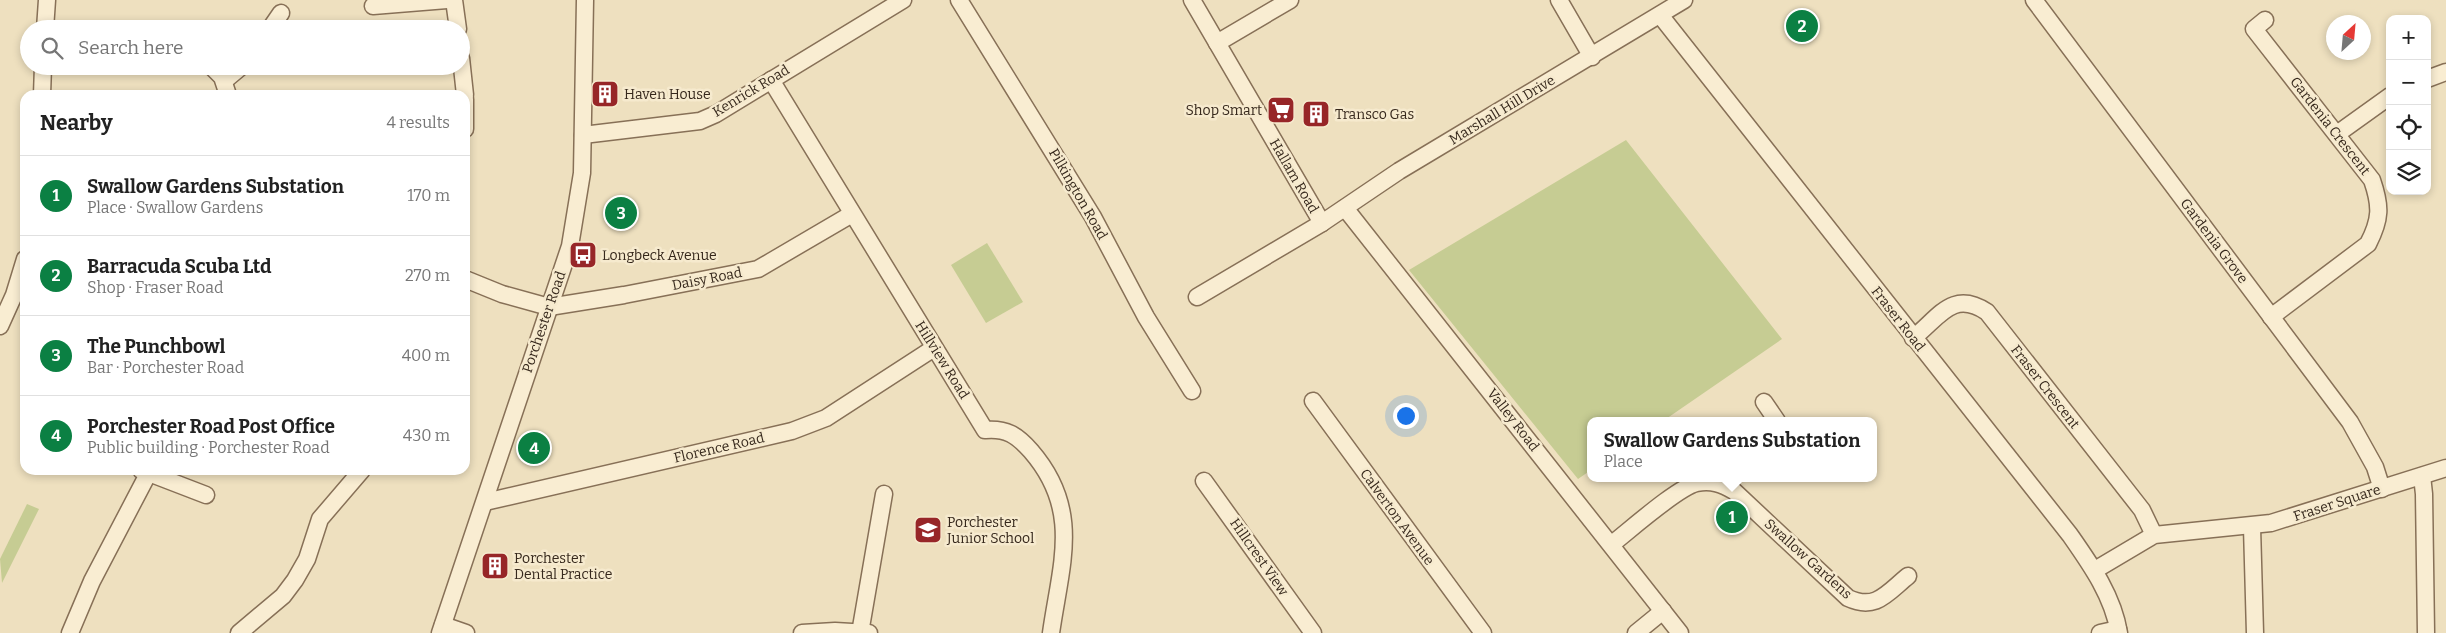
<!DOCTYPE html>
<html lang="en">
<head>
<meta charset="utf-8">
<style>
  :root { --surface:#fff; --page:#f2f2f2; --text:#222; --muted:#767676; --line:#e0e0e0; --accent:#0b8043 }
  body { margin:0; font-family:Bitter,serif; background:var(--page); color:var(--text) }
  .controls { position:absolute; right:15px; top:15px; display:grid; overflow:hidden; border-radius:10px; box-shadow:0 2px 8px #0003 }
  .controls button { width:45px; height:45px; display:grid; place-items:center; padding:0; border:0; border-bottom:1px solid var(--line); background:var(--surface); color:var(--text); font:25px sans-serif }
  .compass { position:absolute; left:2326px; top:15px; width:45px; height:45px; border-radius:50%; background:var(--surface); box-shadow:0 2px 8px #0003; rotate:26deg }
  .you { position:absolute; left:1405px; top:415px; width:18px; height:18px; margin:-12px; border:4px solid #fff; border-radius:50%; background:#1a73e8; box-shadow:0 0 0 8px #1a73e833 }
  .badge { display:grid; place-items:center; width:32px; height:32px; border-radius:50%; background:var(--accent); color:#fff; font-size:16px; font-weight:700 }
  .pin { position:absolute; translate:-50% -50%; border:2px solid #fff; box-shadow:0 1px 5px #0006 }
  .popup { position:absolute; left:1587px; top:417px; width:290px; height:65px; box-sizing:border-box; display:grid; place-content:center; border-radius:10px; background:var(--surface); filter:drop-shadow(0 1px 4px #0005); font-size:16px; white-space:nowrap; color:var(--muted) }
  .popup b { font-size:19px; color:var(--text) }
  .popup::after { content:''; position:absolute; left:50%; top:100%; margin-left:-10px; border:10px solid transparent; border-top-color:var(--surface) }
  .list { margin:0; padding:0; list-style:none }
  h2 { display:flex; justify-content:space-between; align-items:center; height:65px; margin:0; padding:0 20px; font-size:21px }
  h2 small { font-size:16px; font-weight:400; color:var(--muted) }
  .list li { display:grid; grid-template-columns:32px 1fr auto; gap:15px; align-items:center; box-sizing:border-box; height:80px; padding:0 20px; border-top:1px solid var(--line) }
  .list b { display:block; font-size:19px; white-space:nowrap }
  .list p { margin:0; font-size:16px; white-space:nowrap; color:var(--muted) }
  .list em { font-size:16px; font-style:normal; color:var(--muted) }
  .icon { flex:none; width:28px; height:28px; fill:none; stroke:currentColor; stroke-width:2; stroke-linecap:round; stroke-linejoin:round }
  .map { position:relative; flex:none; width:2446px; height:633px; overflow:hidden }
  .search { position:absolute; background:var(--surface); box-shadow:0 2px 8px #0003; left:20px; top:20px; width:450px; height:55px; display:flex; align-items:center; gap:12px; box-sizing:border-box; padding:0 18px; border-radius:28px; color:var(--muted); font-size:19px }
  .panel { position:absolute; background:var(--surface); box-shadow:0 2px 8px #0003; left:20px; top:90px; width:450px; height:385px; border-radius:15px }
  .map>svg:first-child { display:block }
</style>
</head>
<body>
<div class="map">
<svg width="2446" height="633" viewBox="0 0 2446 633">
  <rect width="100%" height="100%" fill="#eee0bf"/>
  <!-- green -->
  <g fill="#c6cc93">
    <path d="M1626 140 1782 339 1663 421H1591V470L1578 479 1409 270Z"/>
    <path d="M987 243 1023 302 986 323 951 265Z"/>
    <path d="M27 504 39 509 2 583 0 559Z"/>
  </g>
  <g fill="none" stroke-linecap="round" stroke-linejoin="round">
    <defs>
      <g id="minor">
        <path d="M454 0 458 29"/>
        <path d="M959 0 1093 217 1146 317 1192 391"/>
        <path d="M1192 0 1322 223"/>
        <path d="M1559 0 1592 57"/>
        <path d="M2034 0 2350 422 2375 467 2382 489"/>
        <path d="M373 6 447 0"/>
        <path d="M1660 15 2070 535C2091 565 2113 596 2119 633"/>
        <path d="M2265 20 2254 29 2372 180C2381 206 2381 219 2368 244L2271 317"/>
        <path d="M45 29 47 0"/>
        <path d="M270 29 281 13"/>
        <path d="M1217 43 1290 0"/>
        <path d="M461 58 465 95"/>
        <path d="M211 66 222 77 228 95"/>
        <path d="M2427 79 2446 72"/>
        <path d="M771 80 985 430C1006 428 1017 435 1031 451 1082 510 1061 563 1051 633"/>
        <path d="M224 81 242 66"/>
        <path d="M42 95 43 66"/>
        <path d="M465 99V129"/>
        <path d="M2337 134 2390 96"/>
        <path d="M583 135 700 121 716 114 903 0"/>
        <path d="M1345 208 1680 633"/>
        <path d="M465 279 502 294 549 307 624 295 758 269 852 214"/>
        <path d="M1197 297 1322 223 1399 171 1684 0"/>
        <path d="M0 326 14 295 25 259"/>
        <path d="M1913 338C1939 318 1952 289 1987 312L2142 510 2154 535"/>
        <path d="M1313 401 1483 633"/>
        <path d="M1764 402 1777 421"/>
        <path d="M141 470 206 495"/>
        <path d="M2422 476 2424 494 2426 633"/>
        <path d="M1204 481 1313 633"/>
        <path d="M485 502 792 431 826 418 934 348"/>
        <path d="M2252 527 2255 633"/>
        <path d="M1612 544C1630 530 1678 487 1697 483 1711 480 1722 484 1734 491L1848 598C1876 611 1887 593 1908 576"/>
        <path d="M2095 570 2154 535 2271 523 2446 468"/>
        <path d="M443 625 466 633"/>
        <path d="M70 633 92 581 148 474"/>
        <path d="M239 633 283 596 295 580 307 559 320 519 362 470"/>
        <path d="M440 633 570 246 582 173 585 0"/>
        <path d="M802 633 835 631 869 633"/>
        <path d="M860 633 884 494"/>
        <path d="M1636 633 1663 611"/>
        <path d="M2100 633 2118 629"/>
      </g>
    </defs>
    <!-- minor casing -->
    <use href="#minor" stroke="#877057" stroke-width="19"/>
    <!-- minor -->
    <use href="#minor" stroke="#f9edd2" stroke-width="16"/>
  </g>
  <!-- icons -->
  <defs>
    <symbol id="building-square" viewBox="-11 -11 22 22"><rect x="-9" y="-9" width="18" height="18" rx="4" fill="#972628" stroke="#f6eace"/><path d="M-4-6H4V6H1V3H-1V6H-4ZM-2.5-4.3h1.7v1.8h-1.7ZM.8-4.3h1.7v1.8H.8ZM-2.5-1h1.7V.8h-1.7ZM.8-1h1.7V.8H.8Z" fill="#fff"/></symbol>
    <symbol id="supermarket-square" viewBox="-11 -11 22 22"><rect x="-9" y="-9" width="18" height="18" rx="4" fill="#972628" stroke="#f6eace"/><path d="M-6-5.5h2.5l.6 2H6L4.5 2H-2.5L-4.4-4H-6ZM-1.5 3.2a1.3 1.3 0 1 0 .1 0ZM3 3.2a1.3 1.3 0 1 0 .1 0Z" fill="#fff"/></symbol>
    <symbol id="bus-square" viewBox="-11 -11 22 22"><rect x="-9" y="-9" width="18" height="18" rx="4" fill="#972628" stroke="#f6eace"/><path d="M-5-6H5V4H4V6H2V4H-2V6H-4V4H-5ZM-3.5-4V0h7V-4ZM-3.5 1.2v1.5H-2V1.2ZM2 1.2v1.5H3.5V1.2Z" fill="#fff"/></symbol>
    <symbol id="school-square" viewBox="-11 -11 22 22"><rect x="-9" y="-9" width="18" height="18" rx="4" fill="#972628" stroke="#f6eace"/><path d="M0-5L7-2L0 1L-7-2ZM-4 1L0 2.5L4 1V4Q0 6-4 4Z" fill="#fff"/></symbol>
  </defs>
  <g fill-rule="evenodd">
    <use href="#building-square" x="589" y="78" width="32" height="32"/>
    <use href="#supermarket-square" x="1265" y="94" width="32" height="32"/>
    <use href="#building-square" x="1300" y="98" width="32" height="32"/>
    <use href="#bus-square" x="567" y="239" width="32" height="32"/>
    <use href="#school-square" x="912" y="514" width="32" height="32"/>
    <use href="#building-square" x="479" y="550" width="32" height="32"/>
  </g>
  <g text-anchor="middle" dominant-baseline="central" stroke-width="5" stroke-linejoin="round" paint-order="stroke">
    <!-- street labels -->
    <g font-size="14" fill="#36281c" stroke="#f6eace">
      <text transform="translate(751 91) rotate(-31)">Kenrick Road</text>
      <text transform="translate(1502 110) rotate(-31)">Marshall Hill Drive</text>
      <text transform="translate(2330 126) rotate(52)">Gardenia Crescent</text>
      <text transform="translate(1294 176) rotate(60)">Hallam Road</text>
      <text transform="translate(1078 194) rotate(60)">Pilkington Road</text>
      <text transform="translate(2214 241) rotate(53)">Gardenia Grove</text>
      <text transform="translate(707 279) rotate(-11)">Daisy Road</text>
      <text transform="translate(1898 319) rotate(52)">Fraser Road</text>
      <text transform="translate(544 322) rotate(-71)">Porchester Road</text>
      <text transform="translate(942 360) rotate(58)">Hillview Road</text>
      <text transform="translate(2045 387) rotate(52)">Fraser Crescent</text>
      <text transform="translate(1513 420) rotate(52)">Valley Road</text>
      <text transform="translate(719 448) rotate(-13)">Florence Road</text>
      <text transform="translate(2337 503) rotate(-18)">Fraser Square</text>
      <text transform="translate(1397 517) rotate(54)">Calverton Avenue</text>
      <text transform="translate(1259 557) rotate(55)">Hillcrest View</text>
      <text transform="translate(1808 559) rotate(42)">Swallow Gardens</text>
    </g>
    <!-- poi labels -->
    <g font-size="14" fill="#36281c" stroke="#f6eace" text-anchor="start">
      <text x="624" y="94">Haven House</text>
      <text x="1262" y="110" text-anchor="end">Shop Smart</text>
      <text x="1335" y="114">Transco Gas</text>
      <text x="602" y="255">Longbeck Avenue</text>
      <text x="947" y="522">Porchester<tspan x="947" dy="16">Junior School</tspan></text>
      <text x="514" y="558">Porchester<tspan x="514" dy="16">Dental Practice</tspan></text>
    </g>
  </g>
</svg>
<div class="controls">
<button>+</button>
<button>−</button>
<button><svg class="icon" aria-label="locate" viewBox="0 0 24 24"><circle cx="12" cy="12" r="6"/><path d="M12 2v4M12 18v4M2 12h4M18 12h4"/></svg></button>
<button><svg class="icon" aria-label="layers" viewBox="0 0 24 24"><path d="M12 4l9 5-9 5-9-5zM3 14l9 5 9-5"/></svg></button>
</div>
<svg class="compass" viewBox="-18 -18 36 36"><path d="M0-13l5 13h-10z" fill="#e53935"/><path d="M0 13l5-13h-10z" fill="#767676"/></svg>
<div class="you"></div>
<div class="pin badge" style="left:1732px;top:517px">1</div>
<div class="popup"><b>Swallow Gardens Substation</b>Place</div>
<div class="pin badge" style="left:1802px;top:26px">2</div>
<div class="pin badge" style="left:621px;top:213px">3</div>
<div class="pin badge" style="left:534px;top:448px">4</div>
<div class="search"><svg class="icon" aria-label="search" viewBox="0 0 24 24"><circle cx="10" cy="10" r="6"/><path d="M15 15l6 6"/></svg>Search here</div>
<section class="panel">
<h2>Nearby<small>4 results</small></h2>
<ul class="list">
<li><span class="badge">1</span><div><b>Swallow Gardens Substation</b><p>Place · Swallow Gardens</p></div><em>170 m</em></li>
<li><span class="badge">2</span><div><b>Barracuda Scuba Ltd</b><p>Shop · Fraser Road</p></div><em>270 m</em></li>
<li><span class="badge">3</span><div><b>The Punchbowl</b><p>Bar · Porchester Road</p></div><em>400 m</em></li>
<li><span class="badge">4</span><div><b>Porchester Road Post Office</b><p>Public building · Porchester Road</p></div><em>430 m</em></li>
</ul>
</section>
</div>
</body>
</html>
